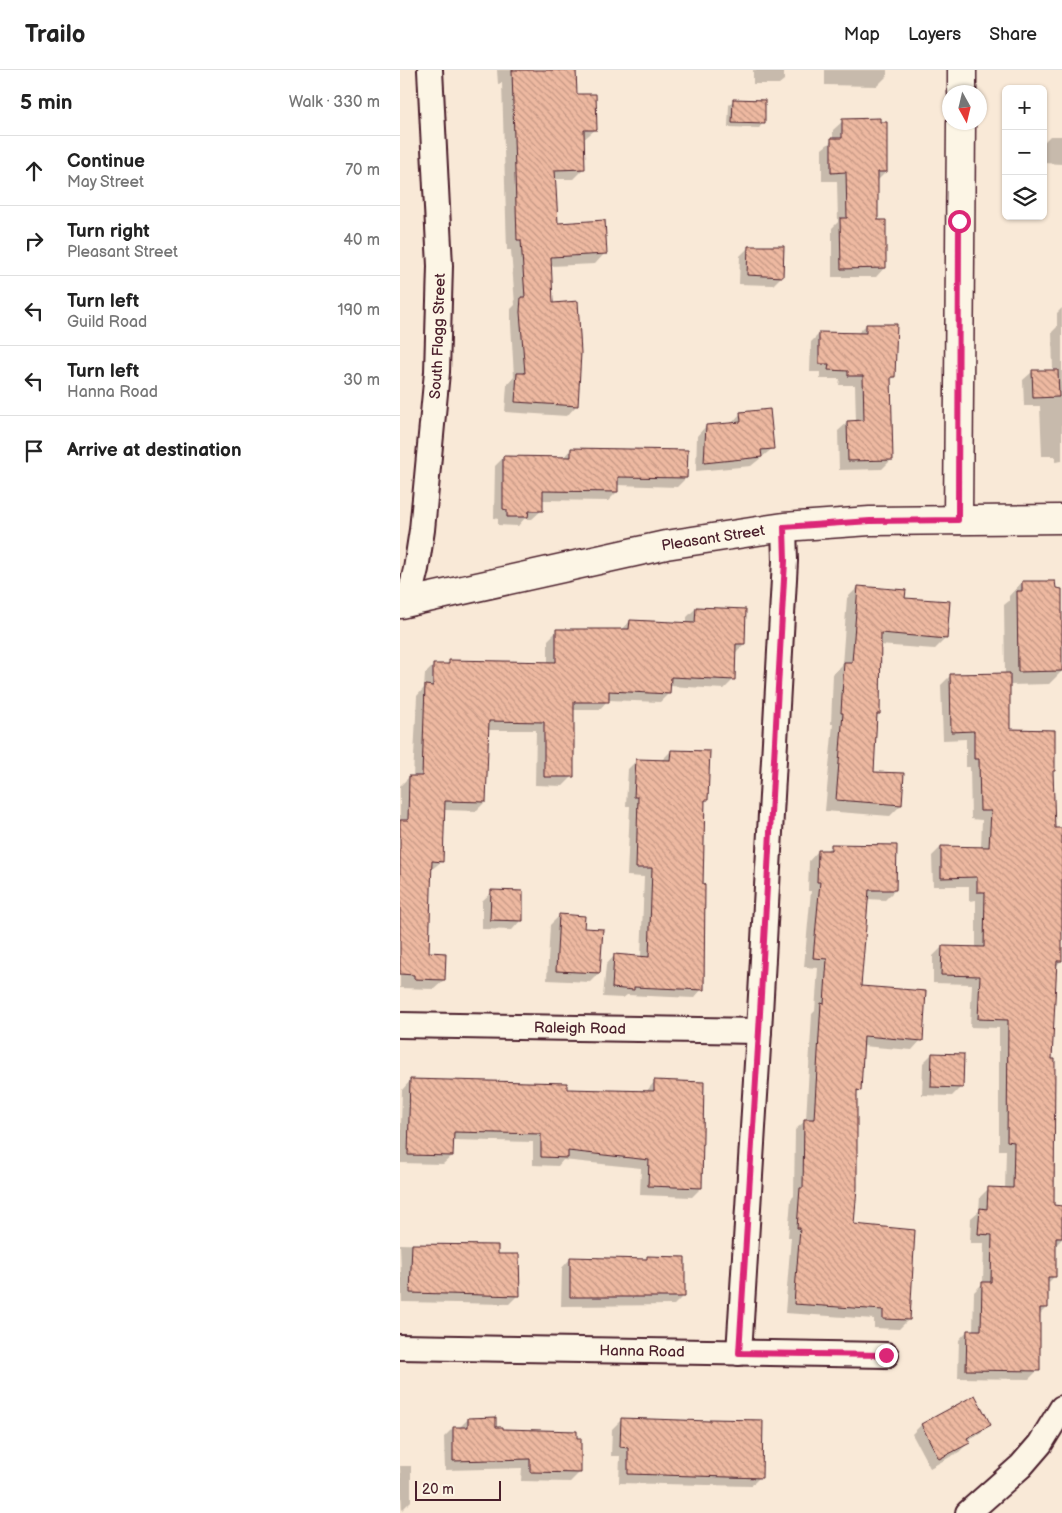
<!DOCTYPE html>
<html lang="en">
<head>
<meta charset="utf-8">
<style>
  :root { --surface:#fff; --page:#f2f2f2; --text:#222; --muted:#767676; --line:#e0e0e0 }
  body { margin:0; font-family:"Balsamiq Sans",sans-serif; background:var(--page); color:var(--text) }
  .controls { position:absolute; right:15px; top:15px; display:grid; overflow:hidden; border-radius:8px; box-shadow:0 1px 4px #0004 }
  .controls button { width:45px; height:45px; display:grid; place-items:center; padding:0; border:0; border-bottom:1px solid var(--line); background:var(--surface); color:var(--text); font:25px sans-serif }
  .compass { position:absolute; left:542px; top:15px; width:45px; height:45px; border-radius:50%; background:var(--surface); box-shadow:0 1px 4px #0004; rotate:172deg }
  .scale { position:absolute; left:15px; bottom:12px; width:86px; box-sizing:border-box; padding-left:5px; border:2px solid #4a1f2b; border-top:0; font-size:14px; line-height:18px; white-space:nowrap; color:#4a1f2b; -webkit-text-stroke:4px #fcf5e5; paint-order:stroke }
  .stop { position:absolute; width:15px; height:15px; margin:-11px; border:4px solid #db2777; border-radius:50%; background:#fff }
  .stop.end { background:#db2777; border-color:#fff; box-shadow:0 1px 5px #0008 }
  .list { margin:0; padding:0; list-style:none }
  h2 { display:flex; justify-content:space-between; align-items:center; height:65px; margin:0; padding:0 20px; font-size:21px }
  h2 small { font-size:16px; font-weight:400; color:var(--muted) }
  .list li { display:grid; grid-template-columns:32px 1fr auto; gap:15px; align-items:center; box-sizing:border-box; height:70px; padding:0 20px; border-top:1px solid var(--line) }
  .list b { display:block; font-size:19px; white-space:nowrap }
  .list p { margin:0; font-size:16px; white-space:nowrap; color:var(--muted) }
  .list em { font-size:16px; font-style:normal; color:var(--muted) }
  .icon { flex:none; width:28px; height:28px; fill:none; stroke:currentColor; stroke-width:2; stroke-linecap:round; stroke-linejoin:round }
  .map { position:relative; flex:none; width:662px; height:1443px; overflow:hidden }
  header { display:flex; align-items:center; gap:30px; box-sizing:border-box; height:70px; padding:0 25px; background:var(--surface); border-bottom:1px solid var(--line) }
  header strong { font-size:24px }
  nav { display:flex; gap:28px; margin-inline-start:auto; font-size:18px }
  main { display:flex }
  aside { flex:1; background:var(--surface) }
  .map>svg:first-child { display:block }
</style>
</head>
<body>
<header>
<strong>Trailo</strong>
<nav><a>Map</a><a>Layers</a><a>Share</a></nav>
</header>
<main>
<aside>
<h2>5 min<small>Walk · 330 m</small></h2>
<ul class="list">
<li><svg class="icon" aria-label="ahead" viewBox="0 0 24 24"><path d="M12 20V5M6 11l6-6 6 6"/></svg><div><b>Continue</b><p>May Street</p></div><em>70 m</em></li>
<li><svg class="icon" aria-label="right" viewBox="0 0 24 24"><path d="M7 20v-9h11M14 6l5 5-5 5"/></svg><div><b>Turn right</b><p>Pleasant Street</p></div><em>40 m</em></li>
<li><svg class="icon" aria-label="left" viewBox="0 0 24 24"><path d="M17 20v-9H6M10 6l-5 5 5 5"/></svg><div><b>Turn left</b><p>Guild Road</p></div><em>190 m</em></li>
<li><svg class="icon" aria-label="left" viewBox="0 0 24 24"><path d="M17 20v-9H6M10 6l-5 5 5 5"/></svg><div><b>Turn left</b><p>Hanna Road</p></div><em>30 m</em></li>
<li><svg class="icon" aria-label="arrive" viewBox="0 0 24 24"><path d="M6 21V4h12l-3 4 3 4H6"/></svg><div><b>Arrive at destination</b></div></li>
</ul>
</aside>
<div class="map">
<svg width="662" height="1443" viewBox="0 0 662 1443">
  <defs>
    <pattern id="building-back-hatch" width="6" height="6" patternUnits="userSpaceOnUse" patternTransform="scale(1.25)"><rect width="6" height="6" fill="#eeb9a1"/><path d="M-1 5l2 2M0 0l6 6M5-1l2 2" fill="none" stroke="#c39683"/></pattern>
  </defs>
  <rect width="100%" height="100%" fill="#f9e9d7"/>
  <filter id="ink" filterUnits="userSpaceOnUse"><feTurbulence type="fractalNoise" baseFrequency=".02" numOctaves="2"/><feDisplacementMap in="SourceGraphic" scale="10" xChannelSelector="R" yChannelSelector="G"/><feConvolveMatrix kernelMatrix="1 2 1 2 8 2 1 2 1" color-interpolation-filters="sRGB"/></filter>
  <g filter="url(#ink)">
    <!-- shadow -->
    <g fill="#0003">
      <path d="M97 0H175L176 26 196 59 183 70 184 98 173 109H155L157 154 205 183 195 194 150 196 152 234 177 335 167 346 105 342 107 315 114 307 111 254V239L115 235 111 180H107L102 13 98 14Z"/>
      <path d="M353 0H384V10L379 14H353Z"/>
      <path d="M425 0H487V6L477 16 425 15Z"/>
      <path d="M334 30 363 53 359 58 328 57 329 35Z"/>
      <path d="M443 51 486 102 477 111V152L485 197 476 207H432V158L438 152 437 111H422V79L433 70V60Z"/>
      <path d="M650 66H662V94L643 93V73Z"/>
      <path d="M349 177 382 206 373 215 339 214 340 186Z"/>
      <path d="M662 234V391L655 392V386H642L640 336H624L623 310 632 302 653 301 652 262 657 257V243L662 238Z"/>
      <path d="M466 255 494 307 490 311 492 389 482 399 439 400 438 361 448 352H456L455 315H439L440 309H420V302H410L411 272 420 263 457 264Z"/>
      <path d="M341 343 373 378 351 396 296 401 297 366 306 356 331 354Z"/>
      <path d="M171 379 286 408 277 417 217 415V422L208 431 142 430V440L132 449H124L118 456 98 455V449L94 448 95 396 104 387 163 388Z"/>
      <path d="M622 512 662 601 649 614 609 615V661L652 702 654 759 662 800 661 891 655 897 651 990 652 1136 662 1137V1169L655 1176V1206L647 1214V1237L639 1245 638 1300 629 1309 558 1308 559 1270 567 1261H573L574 1222 583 1213 584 1173H570L571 1148 579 1141 580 1127 589 1118 605 1119 606 1080H599V958L570 957 572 914 533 913V886L542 877 576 878V830L569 831V816H533L532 786 541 777 581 778 582 750 571 749 570 697H566V669L543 670 541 615 550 606 605 604 604 535 609 531V526Z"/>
      <path d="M458 517 504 529 546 568 535 579 479 575 478 643 476 646 473 703 501 735 490 746 425 741 433 654H431L433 604 442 595 447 528Z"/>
      <path d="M296 538 344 574 335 583 333 610 324 619 269 616V623L260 632 208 630 199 640H173L172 707 163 716 135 715 136 660H87L85 732 76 741 44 740 42 791 31 800 28 883 44 910 34 919 0 918V716L9 707H13L17 626 24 618 25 604 34 595 45 596 50 591 148 593V570L157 561H221L230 551 287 554V547Z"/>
      <path d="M271 681 307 730 304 732 302 919 294 928 227 925 223 928 203 927 206 895 214 886 241 888 244 807 227 806 230 736H226L228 699 237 690H262Z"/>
      <path d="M432 775 495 820 485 830 467 829 459 917 521 970 512 980 462 976 460 1020 455 1024 452 1155 509 1249 499 1259 474 1258V1249L385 1243 391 1167H388L391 1129 394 1126 395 1060 406 1050 412 944 415 941 418 898 404 897 411 821H408L409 791 418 781H426Z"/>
      <path d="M92 822 121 850 112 860 82 859V831Z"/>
      <path d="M159 846 183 859 199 903 190 912 147 910 150 855Z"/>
      <path d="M532 984 561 1017 552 1026 522 1025 523 993Z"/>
      <path d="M10 1011 166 1021 246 1022 255 1011 301 1118 292 1127 240 1125 241 1098 163 1090 158 1096 133 1095V1072L52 1070V1086L43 1094 0 1093 2 1020Z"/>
      <path d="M0 1174 97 1177V1185L118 1225 109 1234 2 1232Z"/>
      <path d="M171 1188 245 1190 248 1188 283 1226 274 1235 161 1236 162 1198Z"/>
      <path d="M574 1327 589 1355 580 1364 567 1371 568 1373 559 1382 530 1398 512 1364 521 1355Z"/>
      <path d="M68 1349 102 1360 179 1403 170 1412 121 1411 122 1398 45 1400 44 1367 53 1358H59Z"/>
      <path d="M221 1350 308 1353 310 1350 360 1407 351 1416 219 1413 220 1386H211L212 1359Z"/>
      <path d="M0 1396H11V1431L2 1440Z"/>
    </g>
    <!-- building -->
    <g fill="url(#building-back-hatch)" stroke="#4a1f2b">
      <path d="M112 0H176L177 24H196L197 60H184L185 99 155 100 158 153 205 150 207 184 151 187 153 233 178 231 181 283 178 336 115 332 117 303H125L120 242 121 227H125L121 170H117Z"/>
      <path d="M333 29 365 30V54L332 53Z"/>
      <path d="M480 48V52H487V102H478V150H486V198L441 199 440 148H447L446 102 431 103V68H442V49Z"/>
      <path d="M348 176H384L383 207 347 205Z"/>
      <path d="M466 254H497L495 307H491L493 390 448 391 447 351 464 350 463 306H448V301L428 300 429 294H419V262L466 263Z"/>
      <path d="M632 300H658L659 327 633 328Z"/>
      <path d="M370 339 374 379 361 380 362 387 304 393 306 355 341 352 340 342Z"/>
      <path d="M171 378 288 380 287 408 218 407V422L143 421V441H129L128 447H107V440L103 439V386L171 387Z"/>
      <path d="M622 511H655L656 518 662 519V601L618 602 617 521H622Z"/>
      <path d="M458 516 506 520 505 528 550 531 547 569 481 563 480 644H477L474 702 504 703 502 735 436 730 443 643H441L444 592H452Z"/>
      <path d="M296 537 346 539 345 574H336L335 610 271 607 270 624 209 621V632H174V707H144V652L89 651 86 732 45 731 43 792 32 791 29 882 46 883 45 910 14 909V905L0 904V750H8L9 706H22L25 615 33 616V594H49V590L156 592V559H229L230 550 295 553Z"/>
      <path d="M610 603V659L655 660V701H653L655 758H662V891H657L652 989H655L654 1135 662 1136V1168H656V1207H648V1238H640V1301L566 1300 567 1260H581L582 1212H591L592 1165 578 1164 580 1138 587 1139 588 1117 613 1118 614 1072 607 1071 608 950 578 949 580 906 541 905 542 876 584 877 585 822H577V807L541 808V776L589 777 591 741H580L579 689H574V661L551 662 550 604Z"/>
      <path d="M271 680 310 681 308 730H305L303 814H305L304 920 234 917V920L212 918 214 884 249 887 252 798H236L238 727H234L236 689 270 690Z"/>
      <path d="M431 774 497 775 496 820H469L461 916 526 921 523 971 464 966 461 1021 457 1020V1118L454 1154 515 1160 510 1250 483 1249V1240L394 1234 400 1158H397L400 1118H403L404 1049H414L421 933 424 934 427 889 413 888 420 812H417L418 780H431Z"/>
      <path d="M91 820 123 821V851L90 850Z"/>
      <path d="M159 844 185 846 184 858 203 859 200 903 156 901Z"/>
      <path d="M532 983 564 984 563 1018 531 1017Z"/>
      <path d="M10 1009 167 1013V1019L254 1021V1010L304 1012 302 1118 248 1116 249 1090 168 1081V1088L141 1087V1064L54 1062 53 1086 8 1085Z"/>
      <path d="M12 1174 98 1175V1184H119L120 1226 10 1223Z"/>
      <path d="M247 1186 285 1187V1227H170V1187L247 1189Z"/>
      <path d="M575 1325 591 1355 567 1368 570 1373 539 1389 521 1354Z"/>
      <path d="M96 1347V1357H103V1359L177 1361V1368H181V1403L130 1402V1389L53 1391V1357H68V1348Z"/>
      <path d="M221 1348 310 1351V1349L363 1350 362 1408 228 1404V1378L220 1377Z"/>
    </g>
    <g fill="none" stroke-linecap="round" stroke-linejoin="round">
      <defs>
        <g id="street">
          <path id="s1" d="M8 532 16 499 22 460 37 302 40 196 30 0"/>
          <path id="s2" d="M0 955 359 961"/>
          <path id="s3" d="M0 1277 486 1285"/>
          <path d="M339 1283 359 961 385 491 384 457"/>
          <path d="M568 1443 621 1396 640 1374 662 1338"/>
        </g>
        <g id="secondary">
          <path d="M562 22V0"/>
          <path d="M558 450 561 52"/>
          <path id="s4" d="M0 534 266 475 384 457 470 451 662 449"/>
        </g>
      </defs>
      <!-- street casing -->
      <use href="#street" stroke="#4a1f2b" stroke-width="28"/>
      <!-- secondary casing -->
      <use href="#secondary" stroke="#4a1f2b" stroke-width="31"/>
      <!-- street -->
      <use href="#street" stroke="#fcf5e5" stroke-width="24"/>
      <!-- secondary -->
      <use href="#secondary" stroke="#fcf5e5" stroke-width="28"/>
    </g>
  </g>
  <g fill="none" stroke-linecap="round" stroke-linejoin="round" filter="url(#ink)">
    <!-- route -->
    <path stroke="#db2777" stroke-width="6" d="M486 1285 339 1283 359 961 385 491 384 457 470 451 558 450 559 151"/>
  </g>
  <g text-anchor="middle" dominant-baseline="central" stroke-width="4" stroke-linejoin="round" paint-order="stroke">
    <!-- street labels -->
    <g font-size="15" fill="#4a1f2b" stroke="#fcf5e5">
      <text stroke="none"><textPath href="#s1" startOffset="268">South Flagg Street</textPath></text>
      <text stroke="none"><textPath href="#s4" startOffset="320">Pleasant Street</textPath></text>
      <text stroke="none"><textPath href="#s2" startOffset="180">Raleigh Road</textPath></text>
      <text stroke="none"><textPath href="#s3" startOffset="242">Hanna Road</textPath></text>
    </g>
  </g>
</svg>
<div class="controls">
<button>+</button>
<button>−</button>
<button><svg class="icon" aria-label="layers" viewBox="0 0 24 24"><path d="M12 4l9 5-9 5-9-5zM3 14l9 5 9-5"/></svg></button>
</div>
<svg class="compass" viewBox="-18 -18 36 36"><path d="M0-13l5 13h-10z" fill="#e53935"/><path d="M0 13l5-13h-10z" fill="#767676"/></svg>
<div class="scale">20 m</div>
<div class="stop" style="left:559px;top:151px"></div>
<div class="stop end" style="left:486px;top:1285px"></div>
</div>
</main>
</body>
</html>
